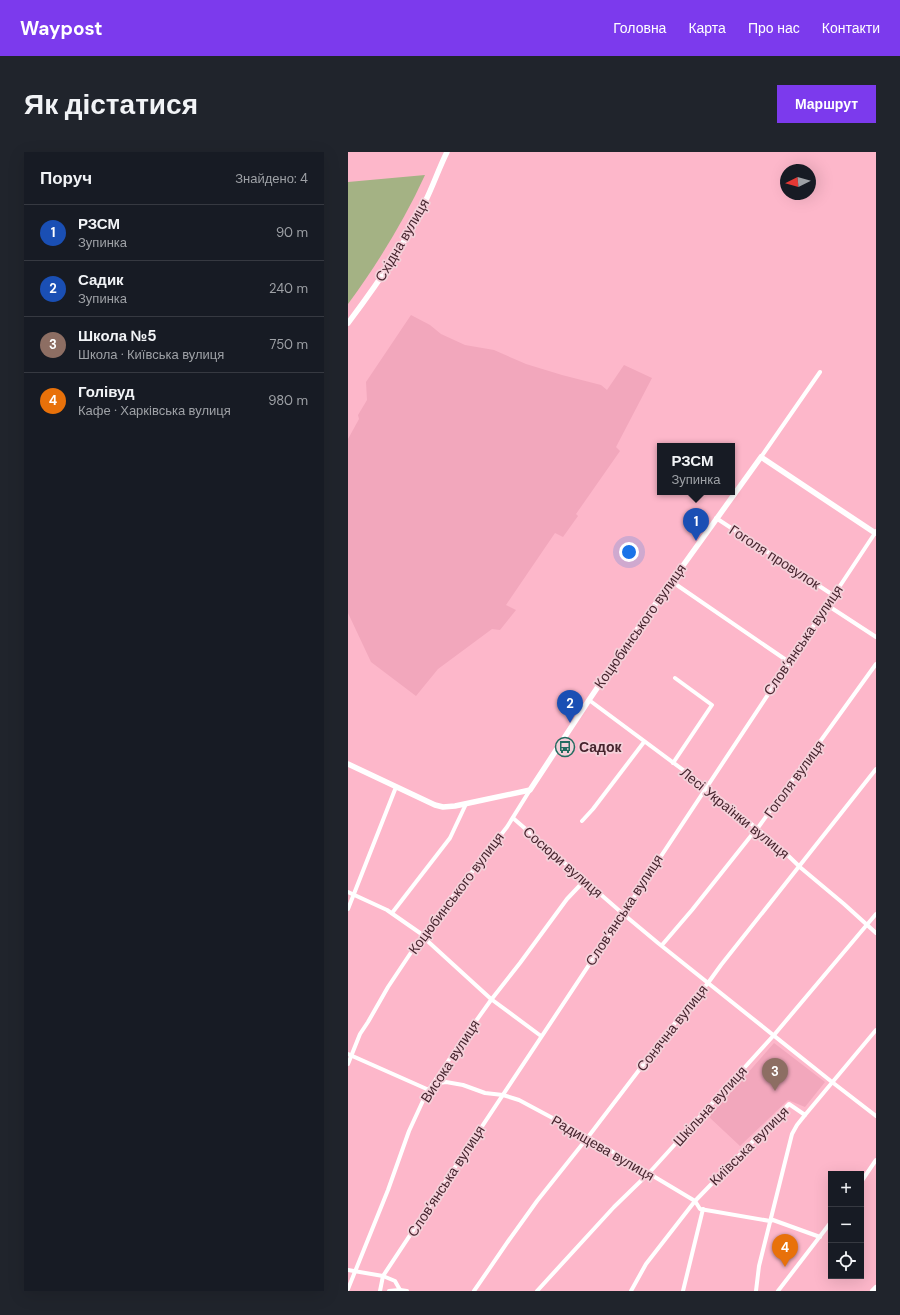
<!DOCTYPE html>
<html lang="uk">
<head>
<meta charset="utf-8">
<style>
  :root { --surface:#171b24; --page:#20242c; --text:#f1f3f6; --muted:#9ea1a6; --line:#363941; --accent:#7c3aed }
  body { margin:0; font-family:"DM Sans",sans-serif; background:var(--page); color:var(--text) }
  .controls { position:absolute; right:12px; bottom:12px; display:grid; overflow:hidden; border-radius:0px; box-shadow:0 4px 16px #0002 }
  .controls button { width:36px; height:36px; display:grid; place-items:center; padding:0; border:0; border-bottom:1px solid var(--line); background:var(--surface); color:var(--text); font:20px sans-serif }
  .compass { position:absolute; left:432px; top:12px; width:36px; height:36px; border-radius:50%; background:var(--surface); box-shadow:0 4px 16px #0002; rotate:265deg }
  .you { position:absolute; left:281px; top:400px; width:14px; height:14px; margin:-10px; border:3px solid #fff; border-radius:50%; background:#1a73e8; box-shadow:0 0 0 6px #1a73e833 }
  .badge { display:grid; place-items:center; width:26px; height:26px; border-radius:50%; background:var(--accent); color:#fff; font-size:13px; font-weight:700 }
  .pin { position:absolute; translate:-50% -33px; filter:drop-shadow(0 1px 2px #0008) }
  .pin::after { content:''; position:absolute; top:21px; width:14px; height:12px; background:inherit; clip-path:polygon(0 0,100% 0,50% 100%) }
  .popup { position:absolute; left:309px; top:291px; width:78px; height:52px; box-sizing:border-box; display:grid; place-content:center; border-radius:0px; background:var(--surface); filter:drop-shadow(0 1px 3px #0005); font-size:13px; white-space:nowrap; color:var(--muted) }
  .popup b { font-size:15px; color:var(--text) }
  .popup::after { content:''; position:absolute; left:50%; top:100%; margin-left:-8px; border:8px solid transparent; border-top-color:var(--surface) }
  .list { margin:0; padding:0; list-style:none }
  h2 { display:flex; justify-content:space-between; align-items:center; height:52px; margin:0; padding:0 16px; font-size:17px }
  h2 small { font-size:13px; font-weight:400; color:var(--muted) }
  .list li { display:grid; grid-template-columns:26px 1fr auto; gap:12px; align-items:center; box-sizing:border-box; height:56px; padding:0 16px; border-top:1px solid var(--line) }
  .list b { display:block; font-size:15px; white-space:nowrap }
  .list p { margin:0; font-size:13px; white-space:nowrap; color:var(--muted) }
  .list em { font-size:13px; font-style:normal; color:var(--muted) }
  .icon { flex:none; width:22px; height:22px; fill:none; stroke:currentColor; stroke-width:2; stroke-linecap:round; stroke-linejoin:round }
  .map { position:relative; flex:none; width:528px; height:1139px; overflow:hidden; border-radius:0px }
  header { display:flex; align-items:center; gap:24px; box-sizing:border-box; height:56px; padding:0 20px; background:var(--accent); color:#fff }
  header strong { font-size:19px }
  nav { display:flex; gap:22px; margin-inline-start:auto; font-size:14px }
  .intro { display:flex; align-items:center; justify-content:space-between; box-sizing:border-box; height:96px; padding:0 24px }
  h1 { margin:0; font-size:28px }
  .button { padding:10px 18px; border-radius:0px; background:var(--accent); color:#fff; font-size:14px; font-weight:700 }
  main { display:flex; gap:24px; padding:0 24px }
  aside { flex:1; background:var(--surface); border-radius:0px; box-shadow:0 4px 16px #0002 }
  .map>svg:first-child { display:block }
</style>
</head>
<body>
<header>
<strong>Waypost</strong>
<nav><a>Головна</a><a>Карта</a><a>Про нас</a><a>Контакти</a></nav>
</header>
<div class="intro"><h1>Як дістатися</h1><a class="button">Маршрут</a></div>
<main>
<aside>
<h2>Поруч<small>Знайдено: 4</small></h2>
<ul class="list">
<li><span class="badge" style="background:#1a4fb4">1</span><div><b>РЗСМ</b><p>Зупинка</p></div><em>90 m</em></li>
<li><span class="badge" style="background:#1a4fb4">2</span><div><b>Садик</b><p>Зупинка</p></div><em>240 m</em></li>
<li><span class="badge" style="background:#8d6e63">3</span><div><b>Школа №5</b><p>Школа · Київська вулиця</p></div><em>750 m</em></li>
<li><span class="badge" style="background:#e8710a">4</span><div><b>Голівуд</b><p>Кафе · Харківська вулиця</p></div><em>980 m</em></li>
</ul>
</aside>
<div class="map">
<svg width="528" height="1139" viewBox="0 0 528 1139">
  <rect width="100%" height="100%" fill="#fdb7ca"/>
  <!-- built -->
  <g fill="#f2a7bc">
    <path d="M63 163 82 173 93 182 117 193 146 198 178 212 214 223 253 233 259 238 276 213 304 226 268 295 272 299 228 362 230 364 215 385 207 381 158 453 168 458 152 478 144 477 90 517 68 544 23 510 0 461V287L11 267 10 263 19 248 18 230Z"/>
    <path d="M426 891 477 930 457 955 440 948 392 994 361 965Z"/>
  </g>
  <!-- green -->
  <path fill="#a4b284" d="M77 23C56 69 30 111 0 152V30Z"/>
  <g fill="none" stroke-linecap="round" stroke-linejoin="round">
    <!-- street -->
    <g stroke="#fff" stroke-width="4">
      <path d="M413 305 472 220"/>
      <path d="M368 366 485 443"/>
      <path d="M323 429 441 510"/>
      <path d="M479 453 528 485"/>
      <path d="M241 548 358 635 428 692 453 716 496 752 528 781"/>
      <path d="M325 611 364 553 327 526"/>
      <path d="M165 666 274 761 310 791 484 930 528 964"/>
      <path d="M234 669 245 657 296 590"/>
      <path d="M0 740 39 758 72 781 74 784 143 847 193 884"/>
      <path d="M0 757 48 635"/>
      <path d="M44 761 102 686 118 652"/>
      <path d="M314 793 344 758 406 680 409 677 528 512"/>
      <path d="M0 902 81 938"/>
      <path d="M0 912 12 882 20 870 40 835 74 784 159 675 182 638"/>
      <path d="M85 932 98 930 115 933 137 941 155 943 171 948 240 985 347 1049 352 1057 422 1069 425 1068 472 1085"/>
      <path d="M513 1030 528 1008"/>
      <path d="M0 1118 35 1124 47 1129 52 1138"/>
      <path d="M0 1137 40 1038 61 979 79 940 113 890 143 848 172 811 219 747 237 728"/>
      <path d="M32 1139 35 1124 527 381H528"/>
      <path d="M41 1139 52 1138 59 1139"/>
      <path d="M126 1139 161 1088 189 1049 240 985 333 863 360 831 373 813 528 617"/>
      <path d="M189 1139 266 1055 301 1021 426 883 528 762"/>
      <path d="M283 1139 298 1112 347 1049 441 952 457 963 528 878"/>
      <path d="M335 1139 355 1057"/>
      <path d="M408 1139 411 1114 444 982 449 973 457 963"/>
      <path d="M430 1139 483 1070"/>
    </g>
    <!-- secondary -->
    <g stroke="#fff" stroke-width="5.5">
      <path d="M0 171C28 134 57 93 77 50 85 34 91 16 99 0"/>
      <path d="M0 612 87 653 95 655 107 654 182 638 241 548 283 486 413 305 527 381 528 380"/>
    </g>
    <!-- primary -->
    <path stroke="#fff" stroke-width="6" d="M525 1139 528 1136"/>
  </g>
  <!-- icons -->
  <defs>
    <symbol id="bus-ring" viewBox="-11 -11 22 22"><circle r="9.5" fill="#f4d0d9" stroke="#246b60" stroke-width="1.5"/><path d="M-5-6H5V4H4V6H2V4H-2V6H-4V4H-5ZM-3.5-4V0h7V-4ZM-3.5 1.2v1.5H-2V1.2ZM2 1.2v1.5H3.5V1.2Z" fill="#246b60"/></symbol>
  </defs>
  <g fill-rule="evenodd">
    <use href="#bus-ring" x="206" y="584" width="22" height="22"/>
  </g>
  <g text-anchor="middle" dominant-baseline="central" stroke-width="3.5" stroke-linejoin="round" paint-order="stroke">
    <!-- street labels -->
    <g font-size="14" fill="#46242e" stroke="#f4d0d9">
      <text transform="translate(54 88) rotate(-60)">Східна вулиця</text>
      <text transform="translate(427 405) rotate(33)">Гоголя провулок</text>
      <text transform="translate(292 474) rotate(-55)">Коцюбинського вулиця</text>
      <text transform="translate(455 488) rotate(-56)">Слов’янська вулиця</text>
      <text transform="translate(446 627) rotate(-54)">Гоголя вулиця</text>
      <text transform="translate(387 661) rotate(39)">Лесі Українки вулиця</text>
      <text transform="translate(215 710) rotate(41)">Сосюри вулиця</text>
      <text transform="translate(108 741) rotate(-53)">Коцюбинського вулиця</text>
      <text transform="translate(276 758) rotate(-57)">Слов’янська вулиця</text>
      <text transform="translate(324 876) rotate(-52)">Сонячна вулиця</text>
      <text transform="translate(102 909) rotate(-57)">Висока вулиця</text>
      <text transform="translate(362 954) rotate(-48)">Шкільна вулиця</text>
      <text transform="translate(401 994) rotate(-45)">Київська вулиця</text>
      <text transform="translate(255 996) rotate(30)">Радищева вулиця</text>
      <text transform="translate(98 1029) rotate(-57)">Слов’янська вулиця</text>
    </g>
    <!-- poi labels -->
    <g font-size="14" font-weight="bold" fill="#46242e" stroke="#f4d0d9" text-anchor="start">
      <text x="231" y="595">Садок</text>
    </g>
  </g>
</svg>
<div class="controls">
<button>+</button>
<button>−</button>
<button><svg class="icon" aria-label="locate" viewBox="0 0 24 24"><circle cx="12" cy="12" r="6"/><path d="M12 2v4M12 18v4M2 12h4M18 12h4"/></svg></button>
</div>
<svg class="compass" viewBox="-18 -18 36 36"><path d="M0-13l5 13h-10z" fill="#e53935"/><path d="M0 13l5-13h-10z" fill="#9ea1a6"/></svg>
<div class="you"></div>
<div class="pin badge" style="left:348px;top:389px;background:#1a4fb4">1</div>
<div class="popup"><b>РЗСМ</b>Зупинка</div>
<div class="pin badge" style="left:222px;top:571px;background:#1a4fb4">2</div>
<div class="pin badge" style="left:427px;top:939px;background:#8d6e63">3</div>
<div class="pin badge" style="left:437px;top:1115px;background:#e8710a">4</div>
</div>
</main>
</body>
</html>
